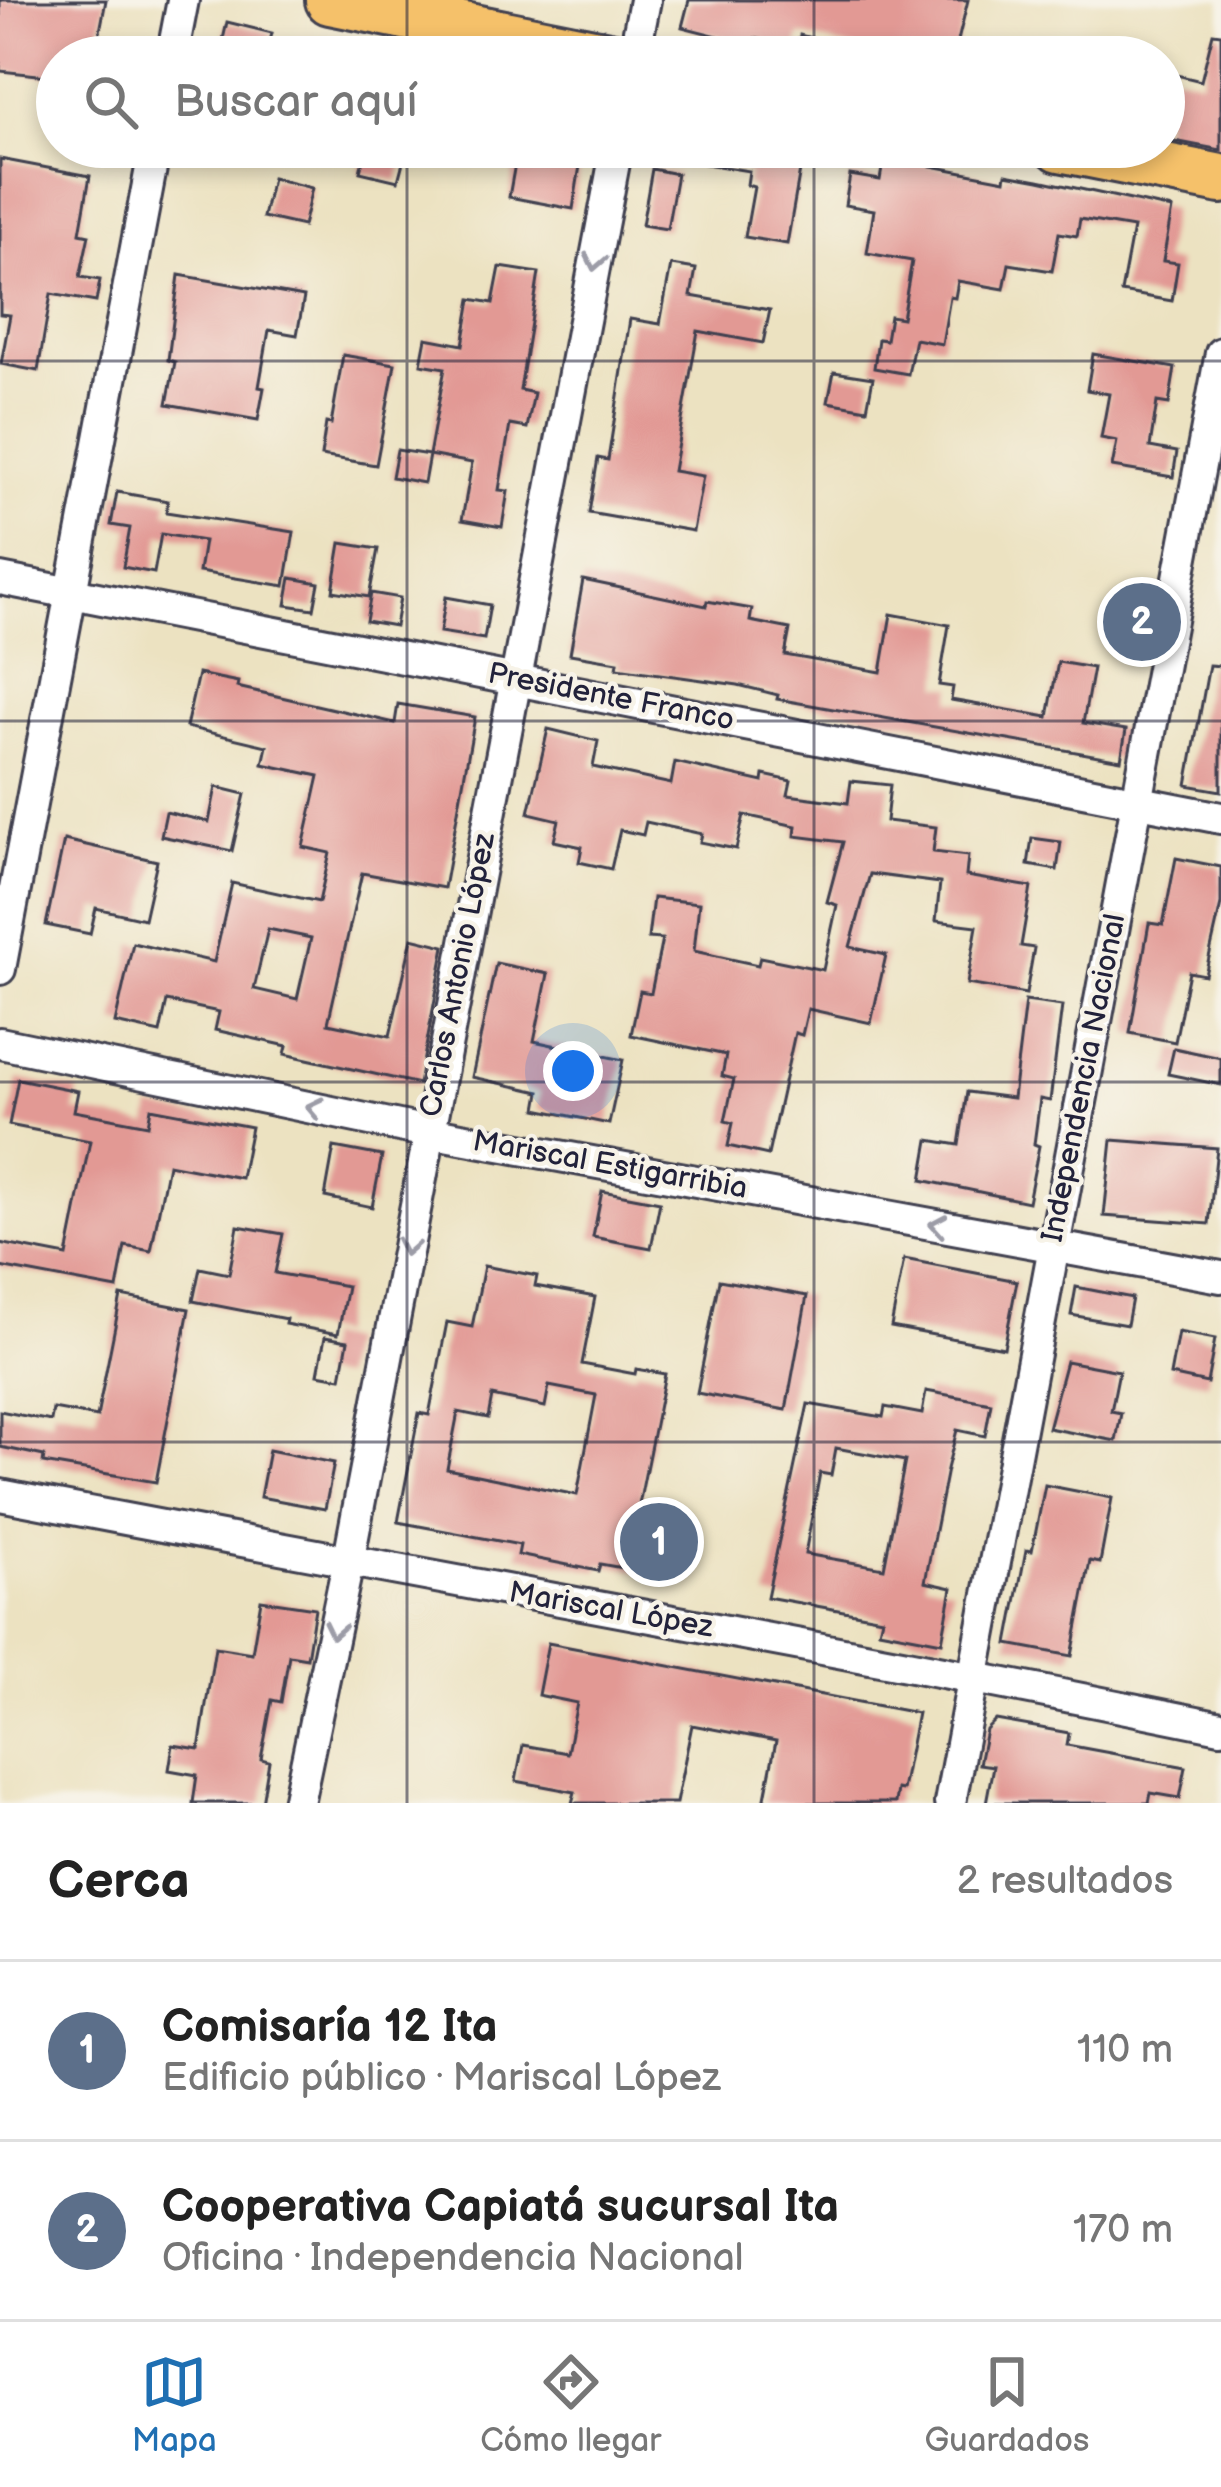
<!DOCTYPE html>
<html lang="es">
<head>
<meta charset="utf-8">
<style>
  :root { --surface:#fff; --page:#f2f2f2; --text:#222; --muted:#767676; --line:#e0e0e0; --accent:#1f6fb2 }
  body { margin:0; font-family:"Balsamiq Sans",sans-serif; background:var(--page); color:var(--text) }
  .you { position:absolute; left:573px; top:1071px; width:42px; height:42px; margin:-30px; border:9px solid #fff; border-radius:50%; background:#1a73e8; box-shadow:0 0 0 18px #1a73e833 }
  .badge { display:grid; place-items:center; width:78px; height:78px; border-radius:50%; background:var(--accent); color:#fff; font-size:39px; font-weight:700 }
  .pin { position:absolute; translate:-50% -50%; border:6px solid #fff; box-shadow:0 3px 12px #0006 }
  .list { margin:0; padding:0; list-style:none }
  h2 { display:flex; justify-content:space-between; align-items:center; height:156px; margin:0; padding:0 48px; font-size:51px }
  h2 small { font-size:39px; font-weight:400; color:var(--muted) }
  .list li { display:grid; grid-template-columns:78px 1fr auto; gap:36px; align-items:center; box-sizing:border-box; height:180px; padding:0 48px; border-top:3px solid var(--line) }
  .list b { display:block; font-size:45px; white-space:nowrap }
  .list p { margin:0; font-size:39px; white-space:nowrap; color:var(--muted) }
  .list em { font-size:39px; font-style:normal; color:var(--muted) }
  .icon { flex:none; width:66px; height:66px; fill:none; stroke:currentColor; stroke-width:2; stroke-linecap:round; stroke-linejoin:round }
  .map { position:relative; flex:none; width:1221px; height:1803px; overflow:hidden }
  .search { position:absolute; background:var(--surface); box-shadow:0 6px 18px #0003; left:36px; right:36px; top:36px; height:132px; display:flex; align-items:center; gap:30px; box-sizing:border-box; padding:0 42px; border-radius:66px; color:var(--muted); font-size:45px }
  .sheet { height:516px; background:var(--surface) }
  nav { display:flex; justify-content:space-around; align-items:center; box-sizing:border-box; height:168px; border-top:3px solid var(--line); background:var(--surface); font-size:33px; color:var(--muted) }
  nav a { display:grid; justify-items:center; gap:6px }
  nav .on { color:var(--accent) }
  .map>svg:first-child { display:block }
</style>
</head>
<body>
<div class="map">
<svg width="1221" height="1803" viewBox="0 0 1221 1803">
  <rect width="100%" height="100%" fill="#f7f3e8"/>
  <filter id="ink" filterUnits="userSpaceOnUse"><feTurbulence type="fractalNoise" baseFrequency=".00833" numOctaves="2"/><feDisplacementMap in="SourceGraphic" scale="24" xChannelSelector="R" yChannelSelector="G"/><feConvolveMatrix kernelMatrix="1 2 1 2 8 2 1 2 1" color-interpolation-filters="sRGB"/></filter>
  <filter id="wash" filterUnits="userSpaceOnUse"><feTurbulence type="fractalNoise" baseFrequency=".004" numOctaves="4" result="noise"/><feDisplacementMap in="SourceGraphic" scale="48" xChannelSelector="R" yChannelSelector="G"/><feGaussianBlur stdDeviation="2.7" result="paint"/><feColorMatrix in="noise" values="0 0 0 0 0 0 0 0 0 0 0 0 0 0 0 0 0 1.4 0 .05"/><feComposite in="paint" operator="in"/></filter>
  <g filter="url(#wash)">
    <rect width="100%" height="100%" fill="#ece2c1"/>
    <g id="blocks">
      <!-- building -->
      <g fill="#e29994" fill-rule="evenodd">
        <path d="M0 0H106L95 57H57V77L0 71Z"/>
        <path d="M689 0H968L954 57H861L863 51 800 35 796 49 755 38 753 45 682 27Z"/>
        <path d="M227 22 272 33 266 57H219Z"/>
        <path d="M1213 33 1221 34V150L1164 139V72L1201 81Z"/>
        <path d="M366 147H407L398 181 360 172Z"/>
        <path d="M518 147H583L573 209 509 197Z"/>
        <path d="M682 147H769L803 153 787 244 745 237 754 187 747 185 749 171 681 160Z"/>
        <path d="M884 157 1005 180 1006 174 1039 180 1172 209 1163 261 1178 263 1172 301 1121 292 1133 228 1080 219 1077 236 1059 233 1052 271 1009 264 1004 289 958 281 955 298 950 297 942 344 915 339 908 374 874 368 878 339 886 340 890 316 902 318 912 261 867 253 874 210 845 205 850 175 880 180Z"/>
        <path d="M0 159 90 176 80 233 89 235 80 277 100 280 96 302 51 294 38 371 1 364 10 315 0 314Z"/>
        <path d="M652 169 677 174 667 229 642 225Z"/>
        <path d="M272 178 312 188 303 226 263 217Z"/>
        <path d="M671 265 696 269 691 296 770 310 763 343 698 331 673 471 703 476 693 531 589 513 598 458 608 460 630 319 660 324Z"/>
        <path d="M500 267 539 273 520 390 534 393 527 428 510 425 499 490 508 491 502 527 462 520 472 463 429 455 445 368 421 364 426 338 463 345 471 299 493 303Z"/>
        <path d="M179 275 304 297 297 335 269 330 259 387 264 388 258 420 167 404 175 362 168 360Z"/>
        <path d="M1093 354 1175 368 1169 404 1157 402 1150 447 1177 452 1173 477 1112 467 1117 441 1101 438 1109 394 1087 390Z"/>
        <path d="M343 355 395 364 376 465 321 456 326 423 331 424Z"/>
        <path d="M834 372 873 378 867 409 828 402Z"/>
        <path d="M397 450 429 455 424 483 392 477Z"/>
        <path d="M117 492 168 501 166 512 294 532 285 586 199 572 204 541 161 534 154 573 123 567 130 528 111 525Z"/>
        <path d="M341 543 378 549 369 597 333 591Z"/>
        <path d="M291 578 319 583 314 609 286 605Z"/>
        <path d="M583 580 706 606 707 601 752 609 750 621 790 629 785 655 881 672 891 614 949 625 939 685 953 687 951 700 1048 717 1058 662 1093 668 1083 723 1126 730 1121 760 777 699 778 695 738 685 617 668 618 662 570 654Z"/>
        <path d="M371 593 400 598 395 626 366 621Z"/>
        <path d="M446 597 490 605 484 639 440 632Z"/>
        <path d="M1209 665 1221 666V791L1187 785Z"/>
        <path d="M198 674 238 682 237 687 395 723 398 704 475 717 444 888 362 873 328 1023 390 1036 412 938 445 946 419 1084 285 1054 287 1046 215 1030 219 1012 167 1001 160 1033 115 1023 133 943 214 962 232 883 319 902 330 853 303 847 319 776 263 764 267 746 186 727ZM268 929 311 938 297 999 254 989Z"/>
        <path d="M548 729 598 741 593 767 671 784 675 762 763 782 764 775 791 781 788 795 848 803 851 781 890 785 886 821 936 827 933 852 968 856 966 876 1031 887 1021 946 1034 948 1026 994 967 984 977 926 936 921 940 883 870 874 850 947 886 955 871 1023 808 1009 802 1035 795 1033 768 1155 728 1146 733 1123 725 1121 734 1079 722 1076 726 1055 631 1035 640 991 651 993 662 939 648 938 653 898 699 903 694 951 758 965 760 957 823 970 837 905 827 902 843 842 795 836 796 826 744 815 736 849 700 842 702 834 646 822 643 835 620 830 611 869 579 862 582 847 554 841 559 820 529 813Z"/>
        <path d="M216 787 245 794 232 851 161 836 166 812 209 822Z"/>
        <path d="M1032 838 1061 842 1057 870 1028 865Z"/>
        <path d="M64 840 157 861 144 919 96 908 90 934 46 925Z"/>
        <path d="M1176 858 1221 867V904L1205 975 1189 972 1175 1042 1130 1033 1149 923 1163 925Z"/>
        <path d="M496 963 548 974 534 1041 623 1060 609 1124 537 1109 540 1092 472 1077Z"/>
        <path d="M1025 1001 1062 1006 1050 1101 1040 1099 1034 1144 1039 1146 1028 1202 922 1180 929 1140 959 1145 967 1092 1013 1098Z"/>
        <path d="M1174 1048 1221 1058V1085L1168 1074Z"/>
        <path d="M18 1079 78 1091 74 1111 148 1125 151 1108 251 1127 241 1178 168 1164 151 1251 125 1246 117 1289 0 1267V1243L67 1256 90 1141 9 1125Z"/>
        <path d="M1112 1140 1217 1148 1209 1224 1104 1216Z"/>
        <path d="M334 1147 382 1156 372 1207 325 1197Z"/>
        <path d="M602 1191 660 1202 651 1248 593 1237Z"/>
        <path d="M238 1226 283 1234 275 1273 347 1286 338 1334 285 1324 286 1319 193 1301 200 1268 229 1274Z"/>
        <path d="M904 1259 1017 1281 1004 1348 891 1327Z"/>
        <path d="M484 1266 537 1276 535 1286 595 1297 582 1364 635 1374 636 1369 665 1374 635 1525 664 1531 656 1574 600 1564 598 1571 518 1555 520 1545 398 1522 419 1413 429 1415 447 1322 472 1327ZM549 1386 596 1395 577 1495 447 1469 458 1412 488 1418 492 1396 545 1407Z"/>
        <path d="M719 1280 807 1296 786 1410 697 1393Z"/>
        <path d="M1076 1287 1132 1298 1127 1325 1071 1315Z"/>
        <path d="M121 1296 189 1309 156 1482 43 1463 44 1456 0 1447V1411L51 1421 53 1409 97 1417Z"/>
        <path d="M1178 1332 1215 1339 1207 1383 1170 1375Z"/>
        <path d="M325 1337 348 1341 341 1378 318 1374Z"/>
        <path d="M1066 1361 1119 1371 1111 1411 1121 1413 1116 1441 1048 1428Z"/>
        <path d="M926 1391 991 1403 985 1436 957 1430 947 1469 925 1582 952 1588 942 1642 879 1630 882 1618 767 1597 808 1404 883 1417 885 1407 922 1414ZM836 1448 905 1461 884 1568 805 1554 820 1473 831 1475Z"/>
        <path d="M269 1450 334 1463 325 1509 260 1497Z"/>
        <path d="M1045 1485 1112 1498 1100 1563 1090 1561 1072 1656 1008 1644 1026 1550 1032 1551Z"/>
        <path d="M261 1600 315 1608 307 1658 289 1655 281 1702 272 1700 261 1759 269 1761 262 1803H193L197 1775 169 1770 173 1745 199 1749 215 1647 252 1653Z"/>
        <path d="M548 1643 917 1713 902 1790 897 1789 895 1803H764L776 1741 692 1725 676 1803H572L575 1792 516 1781 523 1745 567 1753 577 1703 538 1695Z"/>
        <path d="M996 1720 1069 1733 1067 1745 1186 1767 1180 1798 1151 1793 1149 1803H986L993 1766 979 1764 986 1730Z"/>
      </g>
    </g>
  </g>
  <g filter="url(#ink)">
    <use href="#blocks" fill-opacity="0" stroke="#403f4f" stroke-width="3"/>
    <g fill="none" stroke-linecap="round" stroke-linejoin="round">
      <defs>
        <g id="street">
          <path d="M172 57 183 0"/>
          <path d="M634 57 645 0"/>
          <path d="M0 579 1221 818"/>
          <path d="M0 969 155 147"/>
          <path d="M0 1043 428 1132 1221 1277"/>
          <path d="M0 1495C407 1574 815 1644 1221 1727"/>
          <path d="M298 1803 348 1563 617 147"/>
          <path d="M950 1803 1221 353"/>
        </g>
        <g id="primary">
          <path d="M330 0 613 57"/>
          <path d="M1060 147 1221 179"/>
        </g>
      </defs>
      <!-- street casing -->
      <use href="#street" stroke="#403f4f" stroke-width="36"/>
      <!-- primary casing -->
      <use href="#primary" stroke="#403f4f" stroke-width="54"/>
      <!-- street -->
      <use href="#street" stroke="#fff" stroke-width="30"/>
      <!-- primary -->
      <use href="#primary" stroke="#f5c16b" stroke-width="48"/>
    </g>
    <!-- one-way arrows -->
    <defs><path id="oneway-chevron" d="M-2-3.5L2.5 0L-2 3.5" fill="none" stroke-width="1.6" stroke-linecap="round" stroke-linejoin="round" transform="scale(3)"/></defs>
    <g stroke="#9c9ca7">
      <use href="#oneway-chevron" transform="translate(595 262) rotate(101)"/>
      <use href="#oneway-chevron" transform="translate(314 1108) rotate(-168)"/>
      <use href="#oneway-chevron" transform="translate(938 1225) rotate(-170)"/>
      <use href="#oneway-chevron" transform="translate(407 1247) rotate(101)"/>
      <use href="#oneway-chevron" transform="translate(334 1630) rotate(102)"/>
    </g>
  </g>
  <!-- grid -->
  <path fill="none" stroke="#22223b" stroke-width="3" stroke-opacity="0.55" d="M407 0V57M814 0V57M407 147V1803M814 147V1803M0 361H1221M0 721H1221M0 1082H1221M0 1442H1221"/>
  <g text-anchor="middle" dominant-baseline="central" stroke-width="9" stroke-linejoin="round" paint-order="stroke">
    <!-- street labels -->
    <g font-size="30" fill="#22223b" stroke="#f7f3e8">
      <text transform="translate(611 697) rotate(11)">Presidente Franco</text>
      <text transform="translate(458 975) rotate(-79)">Carlos Antonio López</text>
      <text transform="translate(1084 1078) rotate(-79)">Independencia Nacional</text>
      <text transform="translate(610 1165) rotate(10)">Mariscal Estigarribia</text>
      <text transform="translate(611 1610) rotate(10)">Mariscal López</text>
    </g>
  </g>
</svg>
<div class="you"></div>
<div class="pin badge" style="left:659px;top:1542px;background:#5c6f8a">1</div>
<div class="pin badge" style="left:1142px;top:622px;background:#5c6f8a">2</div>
<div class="search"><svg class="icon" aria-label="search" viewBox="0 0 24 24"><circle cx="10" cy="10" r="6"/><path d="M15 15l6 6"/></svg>Buscar aquí</div>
</div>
<section class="sheet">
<h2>Cerca<small>2 resultados</small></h2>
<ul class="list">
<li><span class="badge" style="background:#5c6f8a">1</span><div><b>Comisaría 12 Ita</b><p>Edificio público · Mariscal López</p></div><em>110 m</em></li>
<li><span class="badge" style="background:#5c6f8a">2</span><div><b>Cooperativa Capiatá sucursal Ita</b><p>Oficina · Independencia Nacional</p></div><em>170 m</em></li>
</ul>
</section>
<nav>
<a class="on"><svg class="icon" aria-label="map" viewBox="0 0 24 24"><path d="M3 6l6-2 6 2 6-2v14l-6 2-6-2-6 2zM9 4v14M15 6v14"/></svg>Mapa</a>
<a><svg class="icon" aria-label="directions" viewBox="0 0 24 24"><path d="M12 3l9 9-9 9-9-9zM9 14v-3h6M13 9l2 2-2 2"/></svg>Cómo llegar</a>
<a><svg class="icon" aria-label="saved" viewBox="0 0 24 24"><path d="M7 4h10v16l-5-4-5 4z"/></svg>Guardados</a>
</nav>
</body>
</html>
